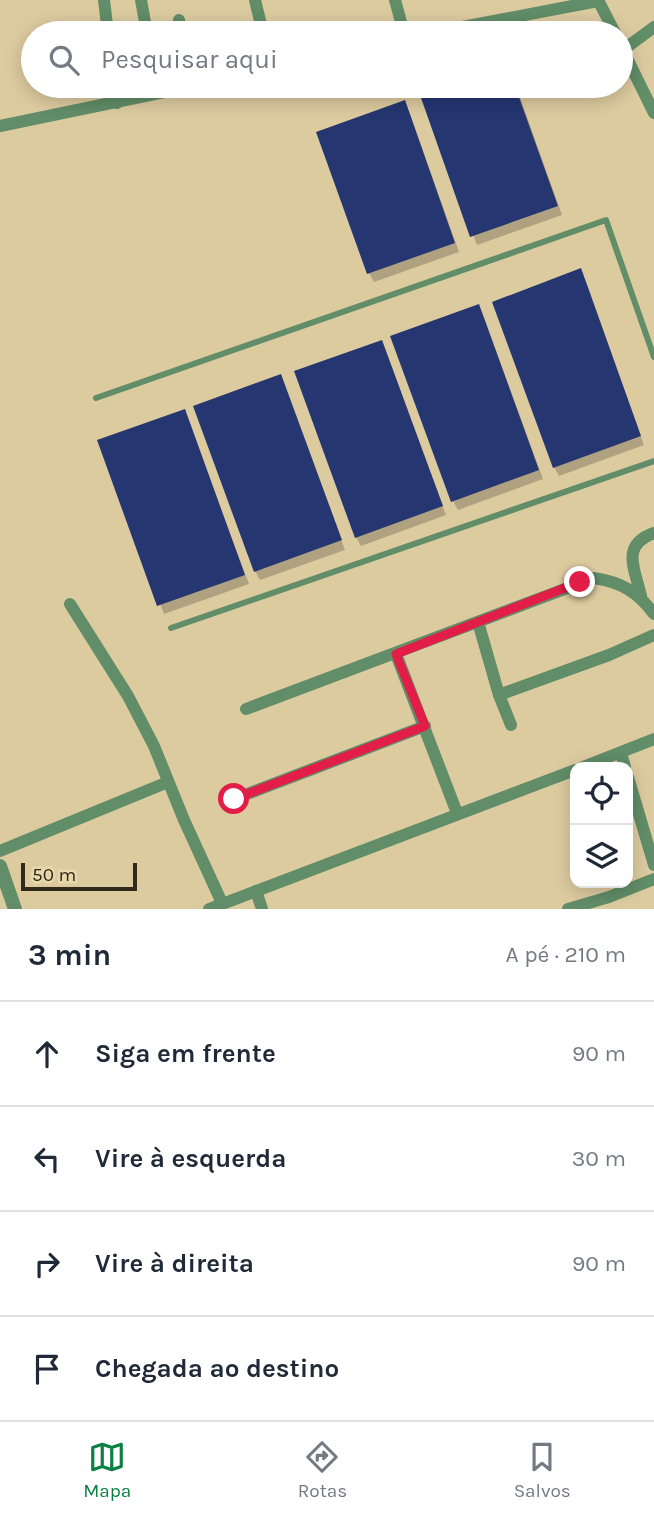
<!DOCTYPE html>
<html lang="pt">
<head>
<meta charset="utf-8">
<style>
  :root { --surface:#fff; --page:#f6f6f7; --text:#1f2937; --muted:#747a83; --line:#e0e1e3; --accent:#0b8043 }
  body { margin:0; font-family:Karla,sans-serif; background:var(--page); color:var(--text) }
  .controls { position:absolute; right:21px; bottom:21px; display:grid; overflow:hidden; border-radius:14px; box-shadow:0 4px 18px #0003 }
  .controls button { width:63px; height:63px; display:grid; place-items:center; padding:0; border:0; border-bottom:2px solid var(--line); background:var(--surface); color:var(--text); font:35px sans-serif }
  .scale { position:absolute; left:21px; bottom:18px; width:116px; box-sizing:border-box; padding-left:7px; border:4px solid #312a1a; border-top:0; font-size:19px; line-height:24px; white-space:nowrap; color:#312a1a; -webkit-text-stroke:5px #ead8ad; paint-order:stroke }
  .stop { position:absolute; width:21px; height:21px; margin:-16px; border:5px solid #e11d48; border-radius:50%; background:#fff }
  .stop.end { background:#e11d48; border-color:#fff; box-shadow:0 2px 7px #0008 }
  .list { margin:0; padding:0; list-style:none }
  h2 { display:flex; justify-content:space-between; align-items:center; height:91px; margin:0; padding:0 28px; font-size:30px }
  h2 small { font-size:23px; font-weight:400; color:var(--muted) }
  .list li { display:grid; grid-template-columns:46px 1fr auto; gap:21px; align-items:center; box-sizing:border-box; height:105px; padding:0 28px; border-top:2px solid var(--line) }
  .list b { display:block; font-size:26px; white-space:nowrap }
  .list em { font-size:23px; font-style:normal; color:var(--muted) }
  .icon { flex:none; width:38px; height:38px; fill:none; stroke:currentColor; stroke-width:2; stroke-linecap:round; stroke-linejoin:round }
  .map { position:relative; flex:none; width:654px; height:909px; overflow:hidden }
  .search { position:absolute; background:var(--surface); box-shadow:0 4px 18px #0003; left:21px; right:21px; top:21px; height:77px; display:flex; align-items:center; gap:18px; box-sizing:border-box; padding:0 24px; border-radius:38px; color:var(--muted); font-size:26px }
  .sheet { height:511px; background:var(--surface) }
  nav { display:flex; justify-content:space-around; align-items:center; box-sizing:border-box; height:98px; border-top:2px solid var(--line); background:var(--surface); font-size:19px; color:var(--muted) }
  nav a { display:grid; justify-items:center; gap:4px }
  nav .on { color:var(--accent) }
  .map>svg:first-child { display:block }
</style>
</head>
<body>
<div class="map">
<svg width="654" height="909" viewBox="0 0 654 909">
  <rect width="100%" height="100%" fill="#ddcba0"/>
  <!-- shadow -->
  <g fill="#0003">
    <path d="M451 86H516L562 215 477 245 422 96Z"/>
    <path d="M409 111 459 252 374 282 369 273Z"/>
    <path d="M585 279 644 445 559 476 554 467Z"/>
    <path d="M483 315 543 479 458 510 453 501Z"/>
    <path d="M381 342 446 515 361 546 356 537Z"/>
    <path d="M280 376 345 550 260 580 255 571Z"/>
    <path d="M184 411 249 584 164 614 99 441Z"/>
  </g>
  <!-- building -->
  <g fill="#253671">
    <path d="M446 86H515L558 206 470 237 420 95Z"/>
    <path d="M405 100 455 243 367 274 316 132Z"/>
    <path d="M581 268 641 436 553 468 492 302Z"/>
    <path d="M479 304 539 470 451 502 390 336Z"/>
    <path d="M382 340 443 506 355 538 294 371Z"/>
    <path d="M281 374 342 540 254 572 193 406Z"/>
    <path d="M185 409 245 575 157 606 97 440Z"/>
  </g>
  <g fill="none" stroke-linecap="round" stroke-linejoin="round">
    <!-- service -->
    <g stroke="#618d68" stroke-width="6">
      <path d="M96 398 606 220 654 357"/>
      <path d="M171 628 654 461"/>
    </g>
    <!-- minor -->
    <g stroke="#618d68" stroke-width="12">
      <path d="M104 0 108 33"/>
      <path d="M141 0 147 33"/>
      <path d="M255 0 263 33"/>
      <path d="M395 0 404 33"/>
      <path d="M598 0 615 33"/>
      <path d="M179 20 181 33"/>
      <path d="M431 33 598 1"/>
      <path d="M621 46 654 113"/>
      <path d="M623 50 654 27"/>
      <path d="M115 86 117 103"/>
      <path d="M0 126 193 86"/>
      <path d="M641 596C635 569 620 545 654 533"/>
      <path d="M70 604 128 696 154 746 184 820 222 903"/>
      <path d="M478 622 499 695 511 725"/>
      <path d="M396 654 457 813"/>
      <path d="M499 695 609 655 654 635"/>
      <path d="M246 709 594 578C621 582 638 592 654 614"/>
      <path d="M621 753 625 767"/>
      <path d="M583 767 654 739"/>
      <path d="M628 777 654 865"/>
      <path d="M234 799 425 726"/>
      <path d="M0 851 168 782"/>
      <path d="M256 891 262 909"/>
      <path d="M209 909 575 770"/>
      <path d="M568 909 609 897 654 879"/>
    </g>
    <!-- tertiary -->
    <path stroke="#618d68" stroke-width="14" d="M0 866 15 909"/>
  </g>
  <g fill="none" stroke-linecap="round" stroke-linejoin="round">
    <!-- route -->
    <path stroke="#e11d48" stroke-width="9" d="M234 799 425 726 396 654 580 582"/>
  </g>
</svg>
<div class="controls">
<button><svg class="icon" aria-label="locate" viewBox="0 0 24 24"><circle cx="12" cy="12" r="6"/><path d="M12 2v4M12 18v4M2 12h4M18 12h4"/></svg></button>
<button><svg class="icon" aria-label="layers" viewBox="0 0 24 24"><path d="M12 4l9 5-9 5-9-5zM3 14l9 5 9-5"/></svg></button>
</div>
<div class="scale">50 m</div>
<div class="stop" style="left:234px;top:799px"></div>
<div class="stop end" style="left:580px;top:582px"></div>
<div class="search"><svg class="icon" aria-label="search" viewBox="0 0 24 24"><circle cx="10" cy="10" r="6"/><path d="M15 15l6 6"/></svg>Pesquisar aqui</div>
</div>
<section class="sheet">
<h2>3 min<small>A pé · 210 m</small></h2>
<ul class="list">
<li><svg class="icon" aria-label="ahead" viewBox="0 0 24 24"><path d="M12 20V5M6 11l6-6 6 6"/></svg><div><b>Siga em frente</b></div><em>90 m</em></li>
<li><svg class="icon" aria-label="left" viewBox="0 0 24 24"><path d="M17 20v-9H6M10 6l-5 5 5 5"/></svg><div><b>Vire à esquerda</b></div><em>30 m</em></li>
<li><svg class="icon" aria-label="right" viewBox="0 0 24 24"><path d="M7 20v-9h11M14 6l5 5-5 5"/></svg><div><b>Vire à direita</b></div><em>90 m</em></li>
<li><svg class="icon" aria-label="arrive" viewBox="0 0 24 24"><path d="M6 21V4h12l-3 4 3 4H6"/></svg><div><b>Chegada ao destino</b></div></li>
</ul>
</section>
<nav>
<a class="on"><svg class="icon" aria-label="map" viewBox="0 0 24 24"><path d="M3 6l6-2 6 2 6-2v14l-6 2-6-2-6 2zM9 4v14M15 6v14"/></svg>Mapa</a>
<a><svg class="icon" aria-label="directions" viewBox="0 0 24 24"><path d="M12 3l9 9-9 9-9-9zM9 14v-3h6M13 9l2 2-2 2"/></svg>Rotas</a>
<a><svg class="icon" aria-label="saved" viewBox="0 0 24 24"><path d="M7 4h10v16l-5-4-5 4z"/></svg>Salvos</a>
</nav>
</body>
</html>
